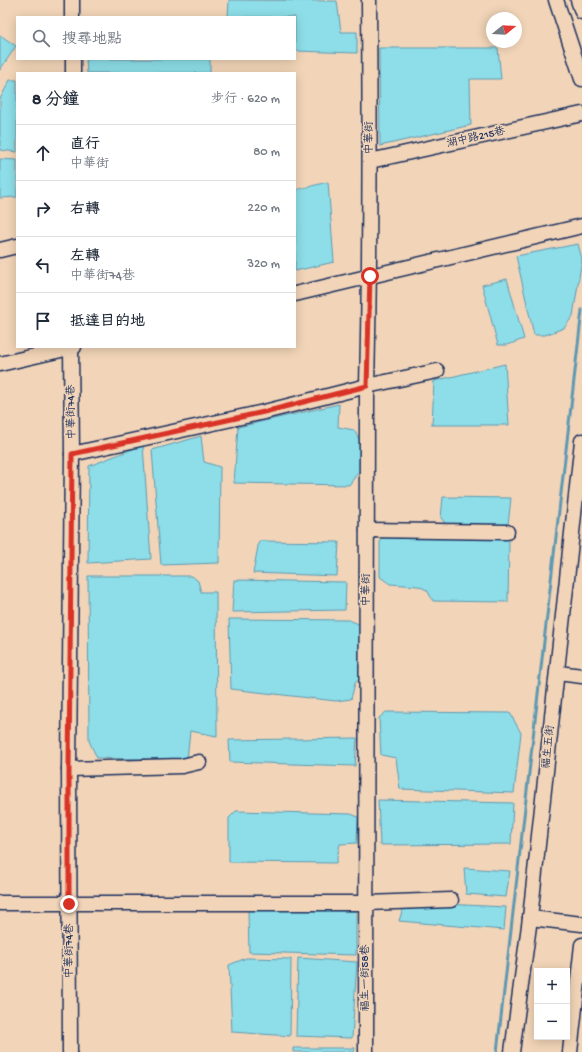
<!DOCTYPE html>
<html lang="zh-TW">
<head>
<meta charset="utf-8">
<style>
  :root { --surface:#fff; --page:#f6f6f7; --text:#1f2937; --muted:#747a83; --line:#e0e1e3 }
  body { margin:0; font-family:"Gochi Hand","LXGW WenKai TC",sans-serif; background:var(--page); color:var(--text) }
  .controls { position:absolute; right:12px; bottom:12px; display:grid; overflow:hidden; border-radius:0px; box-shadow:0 2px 10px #0003 }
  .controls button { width:36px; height:36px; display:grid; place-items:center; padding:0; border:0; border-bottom:1px solid var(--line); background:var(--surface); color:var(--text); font:20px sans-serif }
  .compass { position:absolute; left:486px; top:12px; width:36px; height:36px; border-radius:50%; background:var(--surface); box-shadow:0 2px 10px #0003; rotate:72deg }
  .stop { position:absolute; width:12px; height:12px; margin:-9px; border:3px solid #d93025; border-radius:50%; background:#fff }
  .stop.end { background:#d93025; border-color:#fff; box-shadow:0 1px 4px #0008 }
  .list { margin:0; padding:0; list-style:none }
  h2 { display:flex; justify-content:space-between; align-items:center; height:52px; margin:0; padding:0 16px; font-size:17px }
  h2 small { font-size:13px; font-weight:400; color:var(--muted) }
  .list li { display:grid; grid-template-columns:26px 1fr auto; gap:12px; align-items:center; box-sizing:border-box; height:56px; padding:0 16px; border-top:1px solid var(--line) }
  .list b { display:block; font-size:15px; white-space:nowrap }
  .list p { margin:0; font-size:13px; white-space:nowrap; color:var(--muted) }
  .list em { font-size:13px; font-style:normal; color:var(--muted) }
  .icon { flex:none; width:22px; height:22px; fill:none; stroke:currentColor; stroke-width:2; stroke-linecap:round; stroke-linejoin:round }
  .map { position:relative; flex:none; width:582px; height:1052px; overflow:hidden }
  .search { position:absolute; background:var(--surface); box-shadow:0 2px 10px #0003; left:16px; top:16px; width:280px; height:44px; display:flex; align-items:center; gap:10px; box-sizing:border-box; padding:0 14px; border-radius:0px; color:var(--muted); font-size:15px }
  .panel { position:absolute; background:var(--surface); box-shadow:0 2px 10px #0003; left:16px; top:72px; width:280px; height:276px; border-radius:0px }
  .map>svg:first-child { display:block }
</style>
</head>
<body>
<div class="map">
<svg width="582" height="1052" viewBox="0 0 582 1052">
  <rect width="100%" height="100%" fill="#f2d5b8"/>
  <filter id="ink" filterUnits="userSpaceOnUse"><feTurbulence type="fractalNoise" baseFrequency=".025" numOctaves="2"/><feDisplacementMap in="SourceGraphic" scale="8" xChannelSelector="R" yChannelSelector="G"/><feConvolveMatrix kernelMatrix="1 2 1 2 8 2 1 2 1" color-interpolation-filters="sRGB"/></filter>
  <g filter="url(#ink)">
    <!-- water -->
    <g fill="#8ddee8" stroke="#5f98b1">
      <path d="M229 0 337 1 341 32H357V53L295 51V17H228Z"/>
      <path d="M0 35 16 46 0 70Z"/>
      <path d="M379 48H498L501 79H470L471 125 380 146Z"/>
      <path d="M86 59H210V73H87Z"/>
      <path d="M10 80H17V152L0 150V99Z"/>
      <path d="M0 159 17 160V197L0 198Z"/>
      <path d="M328 182 334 262 295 271V190Z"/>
      <path d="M578 244 582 259 573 316 564 328 545 335H534L516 256Z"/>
      <path d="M507 279 524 339 507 345H498L482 285Z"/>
      <path d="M505 364 509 425H432L434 381Z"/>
      <path d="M339 404 338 427 354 430 360 441V470L349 485 234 483 238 427Z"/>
      <path d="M201 436 204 462 220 467 219 563 161 565 152 450Z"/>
      <path d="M143 445 151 559 88 563 89 466Z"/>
      <path d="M443 497 511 498 508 525 447 526 441 518Z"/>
      <path d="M384 535 509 539 508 602 433 601 427 590 418 586 390 584 380 577V542Z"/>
      <path d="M259 541 339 542 337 576 253 573Z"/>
      <path d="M88 576H192L198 581 201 592H216L217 736 190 731 187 760 97 758 89 741Z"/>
      <path d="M234 580 346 582 345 610 232 612Z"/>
      <path d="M229 619 349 620 361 625V678L355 683 351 699 336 701 231 689Z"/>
      <path d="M386 712 510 713 521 733 514 793 400 789 396 758 381 755 379 718Z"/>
      <path d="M357 738 355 766 230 762 229 740Z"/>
      <path d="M378 800 513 803 511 844 380 845Z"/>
      <path d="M236 811 351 814 358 817 357 843 340 844 336 863 229 862V818Z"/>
      <path d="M464 868 510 871 506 897 466 894Z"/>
      <path d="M405 902 506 907 504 930 399 921Z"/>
      <path d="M248 910 356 911V955L249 952Z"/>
      <path d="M246 958 291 959 290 1036 232 1032 229 965Z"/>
      <path d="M298 958 357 962 352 1038 296 1036Z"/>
      <path d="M293 1048H355L354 1052H293Z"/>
    </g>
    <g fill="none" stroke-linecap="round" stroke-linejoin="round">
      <!-- stream -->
      <path stroke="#5f98b1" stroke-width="3" d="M497 1052 582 310"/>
      <defs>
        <g id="minor">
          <path d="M72 0V17"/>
          <path d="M556 0 582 79"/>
          <path d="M578 0 582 12"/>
          <path d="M73 59V73"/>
          <path d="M370 161 582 114"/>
          <path d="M0 250 17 246"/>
          <path d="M295 294 582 226"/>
          <path d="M0 364 74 347"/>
          <path d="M72 454 264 412 367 386 437 371"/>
          <path d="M367 530 507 532"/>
          <path d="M558 673 582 676"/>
          <path d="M69 769 182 766 199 762"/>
          <path d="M0 903H367L451 900"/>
          <path d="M530 918 582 924"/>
          <path d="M70 1052 69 769 72 454 71 347"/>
          <path d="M366 1052 367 386C370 257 370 129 369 0"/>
          <path d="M512 1052 530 918 582 441"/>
          <path d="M570 1052 582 945"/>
        </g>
      </defs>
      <!-- minor casing -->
      <use href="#minor" stroke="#1b2f5e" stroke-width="17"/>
      <!-- minor -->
      <use href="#minor" stroke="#f2d5b8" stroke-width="14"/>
    </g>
  </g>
  <g fill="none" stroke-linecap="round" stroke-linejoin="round" filter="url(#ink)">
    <!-- route -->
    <path stroke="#d93025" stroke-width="5" d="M69 904V769L72 454 264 412 367 386 370 276"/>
  </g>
  <g text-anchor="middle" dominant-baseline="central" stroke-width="3" stroke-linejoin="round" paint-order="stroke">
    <!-- street labels -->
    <g font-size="11" fill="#1b2f5e" stroke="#f2d5b8">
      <text transform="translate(370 138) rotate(-90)">中華街</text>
      <text transform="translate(476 138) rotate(-13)">湖中路215巷</text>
      <text transform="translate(72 412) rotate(-91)">中華街74巷</text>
      <text transform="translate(367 590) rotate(-90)">中華街</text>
      <text transform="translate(549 747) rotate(-84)">福生五街</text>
      <text transform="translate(70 951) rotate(-90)">中華街74巷</text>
      <text transform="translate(366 978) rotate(-90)">福生一街58巷</text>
    </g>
  </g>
</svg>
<div class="controls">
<button>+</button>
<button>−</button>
</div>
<svg class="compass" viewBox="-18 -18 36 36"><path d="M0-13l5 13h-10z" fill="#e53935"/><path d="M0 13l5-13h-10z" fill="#747a83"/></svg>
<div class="stop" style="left:370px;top:276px"></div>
<div class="stop end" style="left:69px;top:904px"></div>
<div class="search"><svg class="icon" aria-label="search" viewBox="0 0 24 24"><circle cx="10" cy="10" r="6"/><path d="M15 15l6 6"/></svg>搜尋地點</div>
<section class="panel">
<h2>8 分鐘<small>步行 · 620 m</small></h2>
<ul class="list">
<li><svg class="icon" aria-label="ahead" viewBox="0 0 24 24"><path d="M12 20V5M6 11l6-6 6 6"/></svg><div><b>直行</b><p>中華街</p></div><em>80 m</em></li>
<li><svg class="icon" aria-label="right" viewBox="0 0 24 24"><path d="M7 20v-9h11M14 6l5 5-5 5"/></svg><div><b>右轉</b></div><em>220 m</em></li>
<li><svg class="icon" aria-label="left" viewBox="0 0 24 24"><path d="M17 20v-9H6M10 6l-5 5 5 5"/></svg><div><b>左轉</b><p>中華街74巷</p></div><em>320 m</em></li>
<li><svg class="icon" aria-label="arrive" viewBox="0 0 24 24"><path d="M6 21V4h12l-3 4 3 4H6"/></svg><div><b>抵達目的地</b></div></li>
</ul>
</section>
</div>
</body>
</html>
